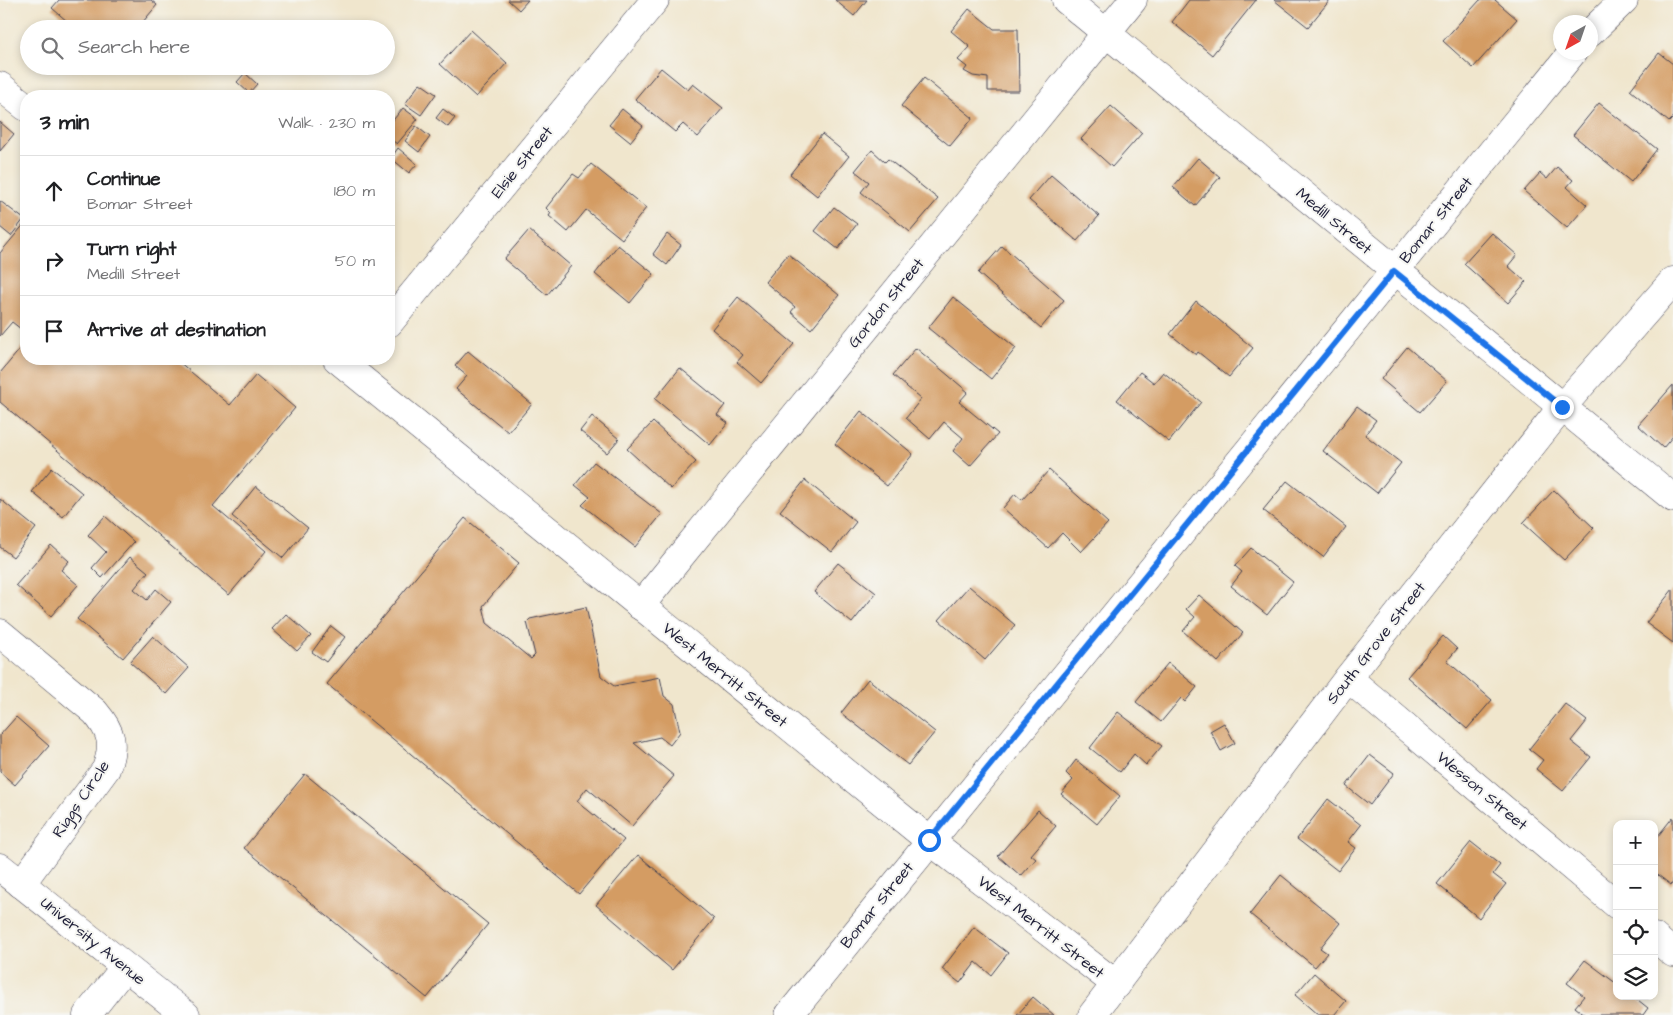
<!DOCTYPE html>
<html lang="en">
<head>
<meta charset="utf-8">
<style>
  :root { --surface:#fff; --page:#f6f6f6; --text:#202124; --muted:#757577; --line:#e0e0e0 }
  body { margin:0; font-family:"Architects Daughter",sans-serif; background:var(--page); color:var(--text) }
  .controls { position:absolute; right:15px; bottom:15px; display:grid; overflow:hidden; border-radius:10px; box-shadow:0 2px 8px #0003 }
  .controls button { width:45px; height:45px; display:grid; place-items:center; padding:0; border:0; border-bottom:1px solid var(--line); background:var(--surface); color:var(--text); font:25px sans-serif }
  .compass { position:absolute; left:1553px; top:15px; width:45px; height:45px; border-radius:50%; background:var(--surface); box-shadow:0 2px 8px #0003; rotate:220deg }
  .stop { position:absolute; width:15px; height:15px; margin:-11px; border:4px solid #1a73e8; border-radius:50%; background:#fff }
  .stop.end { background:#1a73e8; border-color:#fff; box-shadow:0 1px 5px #0008 }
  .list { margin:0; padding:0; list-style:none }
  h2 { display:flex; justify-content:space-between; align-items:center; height:65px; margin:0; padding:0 20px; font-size:21px }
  h2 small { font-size:16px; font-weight:400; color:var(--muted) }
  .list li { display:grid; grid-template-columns:32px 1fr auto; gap:15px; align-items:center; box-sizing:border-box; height:70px; padding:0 20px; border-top:1px solid var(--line) }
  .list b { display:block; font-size:19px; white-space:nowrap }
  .list p { margin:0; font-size:16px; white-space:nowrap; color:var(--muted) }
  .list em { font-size:16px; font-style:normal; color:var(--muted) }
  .icon { flex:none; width:28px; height:28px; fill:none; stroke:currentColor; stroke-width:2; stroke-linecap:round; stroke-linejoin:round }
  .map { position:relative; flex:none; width:1673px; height:1015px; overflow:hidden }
  .search { position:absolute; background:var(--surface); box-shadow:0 2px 8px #0003; left:20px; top:20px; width:375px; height:55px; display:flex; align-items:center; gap:12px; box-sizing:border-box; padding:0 18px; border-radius:28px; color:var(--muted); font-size:19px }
  .panel { position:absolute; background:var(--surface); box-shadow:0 2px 8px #0003; left:20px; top:90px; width:375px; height:275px; border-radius:20px }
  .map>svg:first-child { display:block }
</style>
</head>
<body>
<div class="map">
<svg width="1673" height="1015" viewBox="0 0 1673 1015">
  <rect width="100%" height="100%" fill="#f6f6f2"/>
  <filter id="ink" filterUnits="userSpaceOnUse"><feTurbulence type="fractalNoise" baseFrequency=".02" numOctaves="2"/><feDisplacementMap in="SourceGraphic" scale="10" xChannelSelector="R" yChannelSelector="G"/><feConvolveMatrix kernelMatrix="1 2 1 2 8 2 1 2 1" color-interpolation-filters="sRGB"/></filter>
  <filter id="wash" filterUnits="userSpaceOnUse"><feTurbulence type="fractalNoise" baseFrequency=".0096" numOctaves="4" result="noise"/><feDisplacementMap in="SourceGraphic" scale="20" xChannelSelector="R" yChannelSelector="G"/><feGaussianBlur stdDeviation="1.12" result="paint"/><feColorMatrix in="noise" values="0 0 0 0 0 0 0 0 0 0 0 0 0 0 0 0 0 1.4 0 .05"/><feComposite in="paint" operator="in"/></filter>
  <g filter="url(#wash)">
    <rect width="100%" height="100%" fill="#f0e6cd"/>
    <g id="blocks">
      <!-- building -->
      <g fill="#d49c64">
        <path d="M59 0H151L157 5 137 29H76L52 8Z"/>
        <path d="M508 0H528L519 10Z"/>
        <path d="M835 0H867L854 16Z"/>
        <path d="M1189 0H1256L1212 55 1172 22Z"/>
        <path d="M1274 0H1330L1308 27Z"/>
        <path d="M1480 0H1495L1517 19 1473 68 1443 41Z"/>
        <path d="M969 9 994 29H1018L1019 91H988V78L973 76 964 71 967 67 958 60 970 47 951 31Z"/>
        <path d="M471 30 507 63 476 97 440 64Z"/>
        <path d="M1659 53 1673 64V118L1669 122 1630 90Z"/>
        <path d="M661 68 688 90 693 84 723 108 698 137 683 124 675 132 635 99Z"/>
        <path d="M245 73 257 84 249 93 237 82Z"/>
        <path d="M924 78 973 118 950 146 901 106Z"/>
        <path d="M420 83 436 94 421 115 405 104Z"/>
        <path d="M1599 103 1657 149 1631 182 1573 135Z"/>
        <path d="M1111 106 1142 133 1112 167 1081 139Z"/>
        <path d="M403 108 418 119 397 144 389 138V125Z"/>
        <path d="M443 109 455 118 448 127 436 118Z"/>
        <path d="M622 109 643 126 630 142 609 125Z"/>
        <path d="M0 122 14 134 0 151Z"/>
        <path d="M416 126 430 137 419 152 405 141Z"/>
        <path d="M822 134 849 156 817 196 790 174Z"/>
        <path d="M398 148 417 164 409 173 391 158Z"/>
        <path d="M872 150 885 162 888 159 938 199 910 232 861 192 869 182 855 171Z"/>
        <path d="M1198 158 1220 177 1195 206 1173 187Z"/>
        <path d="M591 164 646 208 622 239 586 210 568 232 549 216 551 213 546 208 573 174 579 178Z"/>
        <path d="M1557 167 1573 180 1567 187 1587 205 1567 228 1524 191 1540 173 1547 179Z"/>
        <path d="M1051 175 1099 216 1077 241 1029 200Z"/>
        <path d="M0 201 24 219 11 236 0 227Z"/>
        <path d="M834 207 857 224 838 249 815 231Z"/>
        <path d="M26 222V333L12 322 0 336V253Z"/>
        <path d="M529 230 571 266 547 295 504 259Z"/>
        <path d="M1492 233 1517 255 1508 266 1526 282 1508 303 1464 264Z"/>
        <path d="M667 234 681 245 667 265 653 254Z"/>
        <path d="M618 245 654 274 630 303 595 274Z"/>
        <path d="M1002 246 1064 300 1041 328 978 273Z"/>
        <path d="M788 254 839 295 811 329 791 312 795 307 765 282Z"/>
        <path d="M738 297 794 344 761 383 737 362 743 355 712 329Z"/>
        <path d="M953 297 1016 348 991 379 928 328Z"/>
        <path d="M1196 301 1253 348 1229 377 1198 352 1196 355 1170 334Z"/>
        <path d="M26 342V359H180L178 361 230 405 256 375 295 408 213 506 266 551 229 595 0 402V373Z"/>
        <path d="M1407 347 1447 381 1420 412 1381 379Z"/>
        <path d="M916 348 968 392 959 402 998 434 970 466 953 451 963 438 944 422 930 439 906 418 921 399 893 375Z"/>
        <path d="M468 351 532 404 508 432 456 389 467 376 455 366Z"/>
        <path d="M680 368 725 405 717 415 728 423 710 445 655 399Z"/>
        <path d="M1140 372 1154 383 1163 372 1201 402 1169 442 1117 400Z"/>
        <path d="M1673 385V436L1663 448 1638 425Z"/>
        <path d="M1357 406 1376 420 1365 435 1401 463 1377 493 1323 451Z"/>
        <path d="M861 411 913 454 887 486 835 444Z"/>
        <path d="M592 416 619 439 607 453 580 431Z"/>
        <path d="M653 422 696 462 671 489 627 449Z"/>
        <path d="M594 462 662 514 635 547 582 505 590 497 575 485Z"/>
        <path d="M52 468 82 493 63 517 32 492Z"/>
        <path d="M1049 470 1108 523 1081 552 1062 533 1048 548 1003 508 1015 494 1022 500Z"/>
        <path d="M805 480 856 522 832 552 780 511Z"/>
        <path d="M1287 481 1346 527 1323 557 1263 510Z"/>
        <path d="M256 486 308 528 283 558 232 516Z"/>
        <path d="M1554 490 1594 528 1564 560 1523 523Z"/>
        <path d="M0 499 36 528 13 557 0 547Z"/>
        <path d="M105 516 134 542 102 578 92 568 106 552 88 535Z"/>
        <path d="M465 518 519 563 483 606 487 623 531 659 535 655 527 622 530 619 586 607 601 676 614 686 660 677 664 696 674 704 680 732 670 745 660 737 634 743 674 776 632 826 587 788 577 801 624 840 579 894 327 684Z"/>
        <path d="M51 545 69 561 61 570 78 585 51 616 16 585Z"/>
        <path d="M1251 548 1293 582 1267 615 1231 586 1242 572 1235 566Z"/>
        <path d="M130 557 148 572 134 589 147 600 156 589 171 602 123 658 77 619Z"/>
        <path d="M838 563 876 593 852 623 814 592Z"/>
        <path d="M969 586 1015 625 985 660 939 620Z"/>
        <path d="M1673 589V643L1646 623Z"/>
        <path d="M1199 595 1243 633 1218 662 1183 631 1195 617 1186 609Z"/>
        <path d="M286 614 311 636 297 651 272 629Z"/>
        <path d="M331 626 345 637 326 662 312 652Z"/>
        <path d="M153 636 189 668 166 694 130 662Z"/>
        <path d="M1443 636 1457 649 1447 661 1492 700 1467 729 1407 677Z"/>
        <path d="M1168 663 1197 687 1185 702 1181 698 1161 722 1136 702Z"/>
        <path d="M868 679 935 732 908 765 841 713Z"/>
        <path d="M1565 704 1587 721 1571 741 1591 757 1563 791 1536 769 1543 760 1529 749Z"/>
        <path d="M1118 712 1162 746 1146 765 1134 754 1120 772 1090 748Z"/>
        <path d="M16 717 49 746 15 785 0 772V735Z"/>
        <path d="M1224 723 1235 743 1221 751 1210 731Z"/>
        <path d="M1370 755 1394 773 1370 805 1346 786Z"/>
        <path d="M1076 760 1120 796 1097 824 1061 794 1073 780 1066 773Z"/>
        <path d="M305 774 488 924 427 998 244 848Z"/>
        <path d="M1328 799 1361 825 1348 842 1356 848 1338 871 1297 839Z"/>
        <path d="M1038 810 1056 826 1031 855 1036 859 1021 876 998 856Z"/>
        <path d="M1673 817V882L1671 885 1654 872V841Z"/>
        <path d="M1471 842 1500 865 1493 874 1506 884 1479 918 1437 884Z"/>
        <path d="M638 855 714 919 672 970 596 905Z"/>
        <path d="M1281 875 1340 923 1320 948 1327 953 1315 967 1250 914Z"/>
        <path d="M974 927 1008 953 991 975 976 962 960 983 942 969Z"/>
        <path d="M1585 960 1617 984V996H1633L1648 1008 1643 1015H1585L1575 1007 1584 996 1567 983Z"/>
        <path d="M1314 973 1346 1001 1334 1015H1318L1295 995Z"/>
        <path d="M1033 997 1054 1015H1017Z"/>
      </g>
    </g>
  </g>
  <g filter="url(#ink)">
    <use href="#blocks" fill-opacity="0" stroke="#413f51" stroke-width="1"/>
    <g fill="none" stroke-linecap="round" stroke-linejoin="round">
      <defs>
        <g id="minor">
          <path d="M1066 0 1673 498"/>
          <path d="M1590 33 1624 0"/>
          <path d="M0 86 26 107"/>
          <path d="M389 323 655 0"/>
          <path d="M337 359 929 840 1117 985"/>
          <path d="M640 606 1133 0"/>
          <path d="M0 633 95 712C112 732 115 744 106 769L21 884"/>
          <path d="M1348 678 1617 905"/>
          <path d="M0 867 186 1015"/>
          <path d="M1654 937 1673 953"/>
          <path d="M87 1015 125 967"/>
          <path d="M789 1015 1573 52"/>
          <path d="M1092 1015 1348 678 1562 407 1673 281"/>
        </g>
      </defs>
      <!-- minor casing -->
      <use href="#minor" stroke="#413f51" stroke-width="29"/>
      <!-- minor -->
      <use href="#minor" stroke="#fff" stroke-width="28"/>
    </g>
  </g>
  <g fill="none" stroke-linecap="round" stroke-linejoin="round" filter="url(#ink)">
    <!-- route -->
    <path stroke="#1a73e8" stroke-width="6" d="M929 840 1394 271 1562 407"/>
  </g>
  <g text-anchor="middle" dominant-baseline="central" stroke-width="4" stroke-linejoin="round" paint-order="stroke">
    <!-- street labels -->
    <g font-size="16" fill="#22223b" stroke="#f6f6f2">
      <text transform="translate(522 162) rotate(-51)">Elsie Street</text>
      <text transform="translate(1436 220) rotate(-51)">Bomar Street</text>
      <text transform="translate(1334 221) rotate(40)">Medill Street</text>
      <text transform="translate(886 303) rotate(-51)">Gordon Street</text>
      <text transform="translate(1376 643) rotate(-52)">South Grove Street</text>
      <text transform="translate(725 675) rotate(39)">West Merritt Street</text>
      <text transform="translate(1482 791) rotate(40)">Wesson Street</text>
      <text transform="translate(81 799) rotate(-56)">Riggs Circle</text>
      <text transform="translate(877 905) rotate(-51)">Bomar Street</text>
      <text transform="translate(1041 927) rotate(38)">West Merritt Street</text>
      <text transform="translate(93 941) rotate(39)">University Avenue</text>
    </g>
  </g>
</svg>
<div class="controls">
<button>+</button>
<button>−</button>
<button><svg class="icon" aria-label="locate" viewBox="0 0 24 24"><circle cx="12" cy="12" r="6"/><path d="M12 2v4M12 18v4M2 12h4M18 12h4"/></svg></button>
<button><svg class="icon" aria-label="layers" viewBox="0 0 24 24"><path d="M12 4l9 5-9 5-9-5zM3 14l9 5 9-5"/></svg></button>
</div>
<svg class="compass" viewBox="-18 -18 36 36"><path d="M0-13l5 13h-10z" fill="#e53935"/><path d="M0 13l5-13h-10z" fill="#757577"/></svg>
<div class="stop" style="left:929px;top:840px"></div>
<div class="stop end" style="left:1562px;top:407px"></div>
<div class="search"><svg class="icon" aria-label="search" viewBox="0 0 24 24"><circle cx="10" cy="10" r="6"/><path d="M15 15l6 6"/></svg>Search here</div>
<section class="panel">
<h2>3 min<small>Walk · 230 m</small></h2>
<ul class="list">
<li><svg class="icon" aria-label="ahead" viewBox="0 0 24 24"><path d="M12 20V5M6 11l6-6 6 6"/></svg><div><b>Continue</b><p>Bomar Street</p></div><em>180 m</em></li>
<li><svg class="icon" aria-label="right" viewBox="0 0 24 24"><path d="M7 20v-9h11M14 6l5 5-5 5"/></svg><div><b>Turn right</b><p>Medill Street</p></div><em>50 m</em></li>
<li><svg class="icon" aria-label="arrive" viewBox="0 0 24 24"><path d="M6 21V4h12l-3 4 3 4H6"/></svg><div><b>Arrive at destination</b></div></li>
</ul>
</section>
</div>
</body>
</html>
